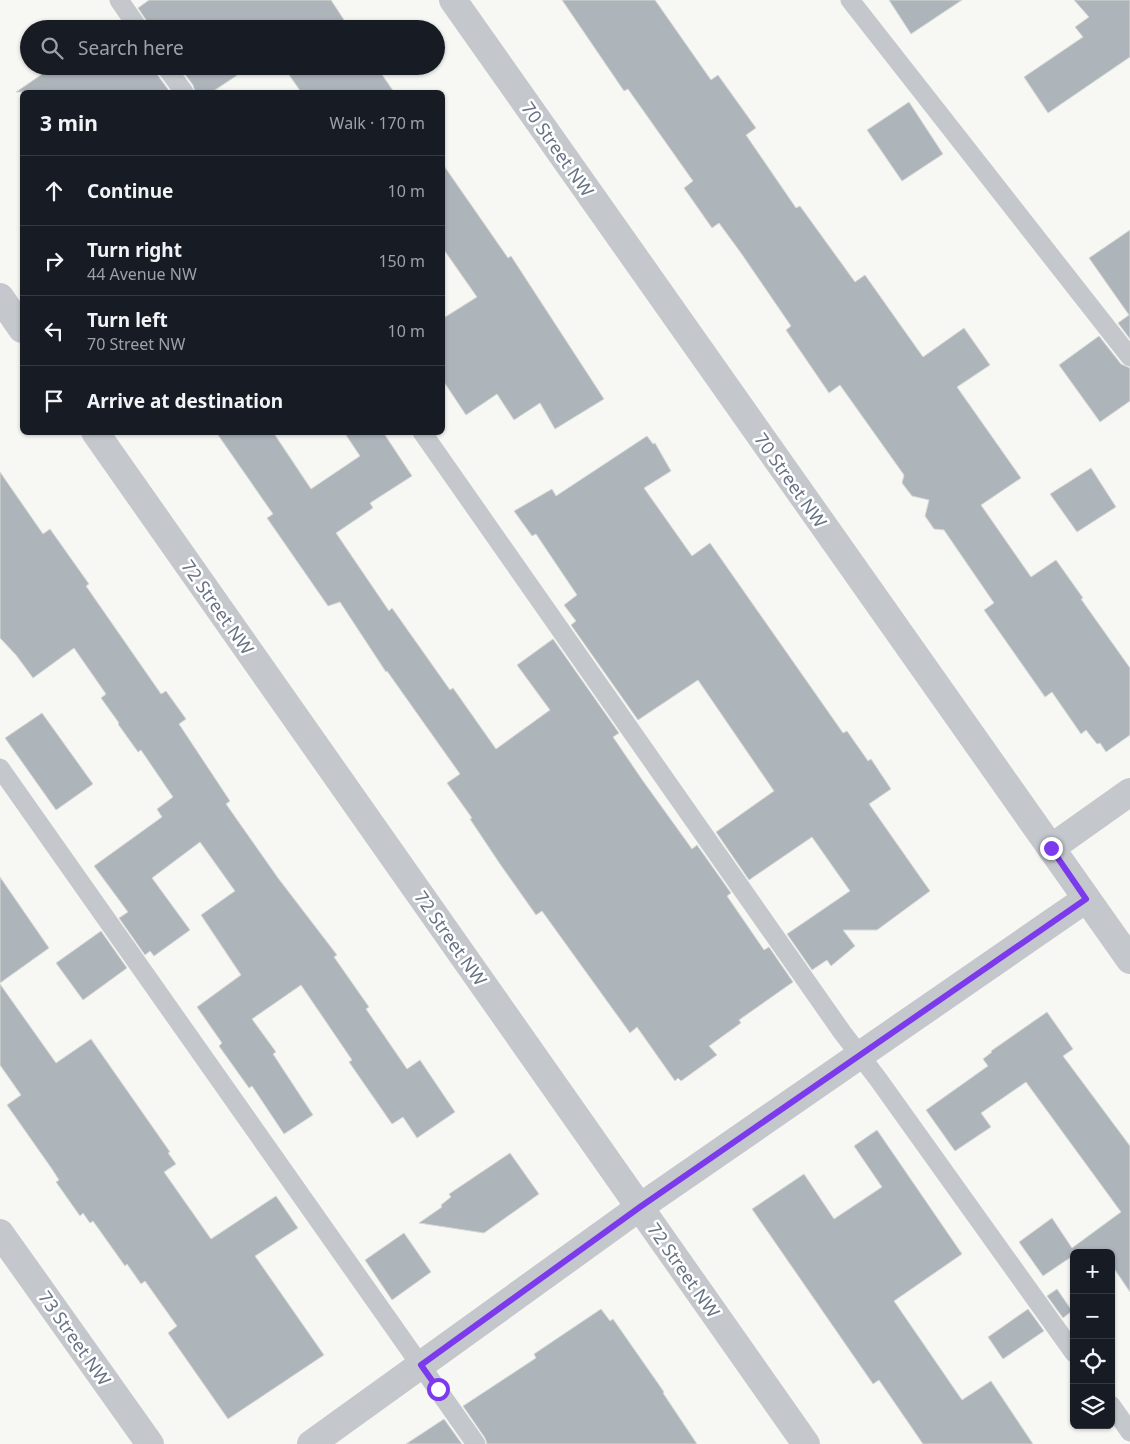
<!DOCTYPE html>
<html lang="en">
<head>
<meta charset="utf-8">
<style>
  :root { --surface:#171b24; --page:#20242c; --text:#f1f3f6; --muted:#9ea1a6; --line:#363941 }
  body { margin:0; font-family:"Noto Sans",sans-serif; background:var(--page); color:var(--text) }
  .controls { position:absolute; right:15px; bottom:15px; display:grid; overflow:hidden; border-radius:8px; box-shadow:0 1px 4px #0004 }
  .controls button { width:45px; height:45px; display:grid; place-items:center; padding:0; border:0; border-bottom:1px solid var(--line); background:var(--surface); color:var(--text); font:25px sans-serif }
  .stop { position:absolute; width:15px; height:15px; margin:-11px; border:4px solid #7c3aed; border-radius:50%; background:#fff }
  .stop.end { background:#7c3aed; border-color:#fff; box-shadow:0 1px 5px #0008 }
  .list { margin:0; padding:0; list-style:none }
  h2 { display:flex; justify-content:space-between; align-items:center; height:65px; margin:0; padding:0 20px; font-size:21px }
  h2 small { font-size:16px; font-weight:400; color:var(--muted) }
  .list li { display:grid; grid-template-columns:32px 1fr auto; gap:15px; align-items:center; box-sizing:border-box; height:70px; padding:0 20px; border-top:1px solid var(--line) }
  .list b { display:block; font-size:19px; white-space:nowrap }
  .list p { margin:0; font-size:16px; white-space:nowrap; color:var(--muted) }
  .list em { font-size:16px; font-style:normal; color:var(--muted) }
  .icon { flex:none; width:28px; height:28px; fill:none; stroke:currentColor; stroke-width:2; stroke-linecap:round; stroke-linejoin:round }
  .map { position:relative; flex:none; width:1130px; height:1444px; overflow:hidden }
  .search { position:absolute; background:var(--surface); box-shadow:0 1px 4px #0004; left:20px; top:20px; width:425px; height:55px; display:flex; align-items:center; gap:12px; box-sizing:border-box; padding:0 18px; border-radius:28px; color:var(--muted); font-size:19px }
  .panel { position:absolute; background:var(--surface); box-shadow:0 1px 4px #0004; left:20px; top:90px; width:425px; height:345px; border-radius:8px }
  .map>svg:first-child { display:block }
</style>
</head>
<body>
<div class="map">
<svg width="1130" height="1444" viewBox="0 0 1130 1444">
  <rect width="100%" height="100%" fill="#f7f7f4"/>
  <!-- building -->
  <g fill="#adb4ba" stroke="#d8d9d6">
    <path d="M149 0H331L350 29H150L148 23 138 8Z"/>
    <path d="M562 0H655L711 80 718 75 756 128 746 135 796 208 800 206 855 282 865 275 923 357 964 328 990 365 957 387 1021 478 981 505 1031 577 1056 560 1083 598 1081 599 1130 668V735L1106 752 1100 743 1097 744 1086 730 1081 734 1052 692 1045 697 984 610 994 603 944 530 934 529 925 516 929 500 912 496 902 483 904 475 840 385 829 393 786 330 791 326 741 253 719 223 712 228 684 188 693 181 628 89 624 91Z"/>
    <path d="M889 0H962L911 34Z"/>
    <path d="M1074 0H1130V57L1048 113 1024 77 1083 37 1075 27 1089 17Z"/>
    <path d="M120 21 125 29H108Z"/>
    <path d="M54 66H154L156 73 170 92H16Z"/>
    <path d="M179 66H251L212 92H195L193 85Z"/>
    <path d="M283 66H376L394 92H301Z"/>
    <path d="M909 102 943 154 902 181 867 130Z"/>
    <path d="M442 163 508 258 511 256 604 399 555 429 540 403 514 420 497 394 466 415 442 379V319L477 297 442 247Z"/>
    <path d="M1130 230V339L1118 323 1129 315 1089 258Z"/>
    <path d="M1099 336 1121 364 1130 368V401L1100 422 1059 365Z"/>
    <path d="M216 432H273L311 489 360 456 344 432H383L412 476 370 503 373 508 336 533 389 611 392 608 450 690 453 688 496 749 550 710 517 665 553 639 619 733 613 737 643 781 692 849 697 845 731 893 727 896 764 950 769 947 793 982 739 1020 741 1023 709 1046 717 1055 681 1081 678 1078 675 1081 637 1027 630 1033 542 911 536 915 500 864 470 819 472 818 447 783 460 774 387 671 386 672 340 602 328 606 267 518 273 514Z"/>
    <path d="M647 436 653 444 655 443 671 471 644 488 692 556 710 543 843 733 847 731 868 761 871 759 891 789 869 804 930 891 877 930H843L855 946 831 966 827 960 812 970 787 934 850 891 812 837 749 880 716 832 774 791 698 680 638 720 571 625 576 621 564 605 577 595 536 534 532 536 514 511 552 489 556 496Z"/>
    <path d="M1091 468 1116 507 1077 532 1050 494Z"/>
    <path d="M0 472 43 534 50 529 89 584 86 586 161 694 166 691 186 719 179 724 230 801 226 804 278 878 337 955 334 957 369 1007 366 1009 407 1069 420 1060 455 1112 417 1138 403 1117 392 1124 349 1062 352 1060 301 985 252 1019 276 1052 273 1054 313 1115 284 1134 252 1086 249 1088 219 1046 222 1043 197 1007 241 975 201 915 235 891 200 842 152 878 190 930 154 956 150 951 145 955 119 918 128 912 94 866 162 817 157 809 173 797 141 750 138 752 118 724 119 723 101 698 106 694 74 648 33 678 16 655 0 638Z"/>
    <path d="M42 713 93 784 56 810 5 738Z"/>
    <path d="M0 877 49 948 0 983Z"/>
    <path d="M101 931 127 968 83 1000 56 963Z"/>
    <path d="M0 984 56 1063 91 1039 170 1152 168 1153 176 1164 164 1172 211 1239 276 1196 298 1228 255 1256 324 1355 228 1419 168 1333 177 1326 145 1281 141 1284 127 1264 125 1266 93 1221 90 1223 83 1213 80 1216 56 1182 59 1180 52 1169 7 1105 21 1095 0 1065Z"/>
    <path d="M1047 1012 1073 1049 1063 1056 1130 1146V1292L1111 1264V1253H1074V1255L1043 1276 1019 1242 1052 1218 1072 1248 1121 1212 1026 1082 981 1113 991 1127 955 1151 926 1110 988 1066 983 1059 992 1052 991 1051Z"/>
    <path d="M877 1130 962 1254 894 1301 962 1400 991 1381 1033 1444H923L879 1380 873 1384 752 1209 804 1174 834 1219 882 1187 854 1146Z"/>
    <path d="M510 1153 539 1194 484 1233 419 1223 442 1207 441 1205 451 1197 449 1194Z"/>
    <path d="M404 1233 431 1272 392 1300 365 1260Z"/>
    <path d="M1057 1289 1072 1311 1063 1318 1047 1296Z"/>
    <path d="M601 1309 610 1321 613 1319 664 1392 663 1393 697 1444H487L485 1438 463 1406 536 1358 534 1354Z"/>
    <path d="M1028 1309 1044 1331 1003 1359 988 1337Z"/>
    <path d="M444 1419 462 1444H406Z"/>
  </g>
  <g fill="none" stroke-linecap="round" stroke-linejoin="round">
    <!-- service -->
    <g stroke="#c4c7cb" stroke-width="19">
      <path d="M119 0 139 29"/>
      <path d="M850 0 1130 357"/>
      <path d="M165 66 184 92"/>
      <path d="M422 432 842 1032 878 1079 1074 1353"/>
      <path d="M0 768 476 1444"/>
      <path d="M1111 1405 1130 1432"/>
    </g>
    <!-- minor -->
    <g stroke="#c4c7cb" stroke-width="28">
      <path d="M453 0 1130 960"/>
      <path d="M0 297 22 329"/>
      <path d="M95 432 806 1444"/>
      <path d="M1051 848 1130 792"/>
      <path d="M0 1233 150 1444"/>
      <path d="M311 1444 640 1207 1086 899"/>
    </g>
  </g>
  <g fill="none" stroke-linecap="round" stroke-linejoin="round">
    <!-- route -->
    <path stroke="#7c3aed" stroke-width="6" d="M438 1389 421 1365 640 1207 1086 899 1051 848"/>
  </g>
  <g text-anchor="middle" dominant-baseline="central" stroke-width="5" stroke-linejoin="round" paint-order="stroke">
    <!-- street labels -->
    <g font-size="18" fill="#667385" stroke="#fff">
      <text transform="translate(558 149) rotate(55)">70 Street NW</text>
      <text transform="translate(791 480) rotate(55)">70 Street NW</text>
      <text transform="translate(218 607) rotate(55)">72 Street NW</text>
      <text transform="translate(451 938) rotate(55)">72 Street NW</text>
      <text transform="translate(684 1270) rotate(55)">72 Street NW</text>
      <text transform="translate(75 1338) rotate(55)">73 Street NW</text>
    </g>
  </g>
</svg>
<div class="controls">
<button>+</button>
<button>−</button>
<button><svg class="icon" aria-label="locate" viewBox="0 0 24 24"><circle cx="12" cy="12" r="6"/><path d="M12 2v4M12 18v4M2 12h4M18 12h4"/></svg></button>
<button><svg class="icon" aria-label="layers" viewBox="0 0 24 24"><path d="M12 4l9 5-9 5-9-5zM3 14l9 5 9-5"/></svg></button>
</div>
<div class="stop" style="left:438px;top:1389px"></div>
<div class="stop end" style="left:1051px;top:848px"></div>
<div class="search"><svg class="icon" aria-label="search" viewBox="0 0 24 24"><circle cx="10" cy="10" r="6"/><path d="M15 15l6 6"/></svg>Search here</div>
<section class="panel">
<h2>3 min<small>Walk · 170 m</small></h2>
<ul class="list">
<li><svg class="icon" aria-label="ahead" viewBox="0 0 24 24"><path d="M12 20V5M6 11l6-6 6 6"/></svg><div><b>Continue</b></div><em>10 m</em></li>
<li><svg class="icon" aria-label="right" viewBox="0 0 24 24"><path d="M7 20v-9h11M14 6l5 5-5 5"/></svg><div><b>Turn right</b><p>44 Avenue NW</p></div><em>150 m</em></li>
<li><svg class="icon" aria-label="left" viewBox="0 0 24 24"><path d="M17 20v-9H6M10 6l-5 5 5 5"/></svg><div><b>Turn left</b><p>70 Street NW</p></div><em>10 m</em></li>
<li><svg class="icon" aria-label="arrive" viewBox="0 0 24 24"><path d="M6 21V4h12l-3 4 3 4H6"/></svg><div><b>Arrive at destination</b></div></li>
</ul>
</section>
</div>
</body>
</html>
